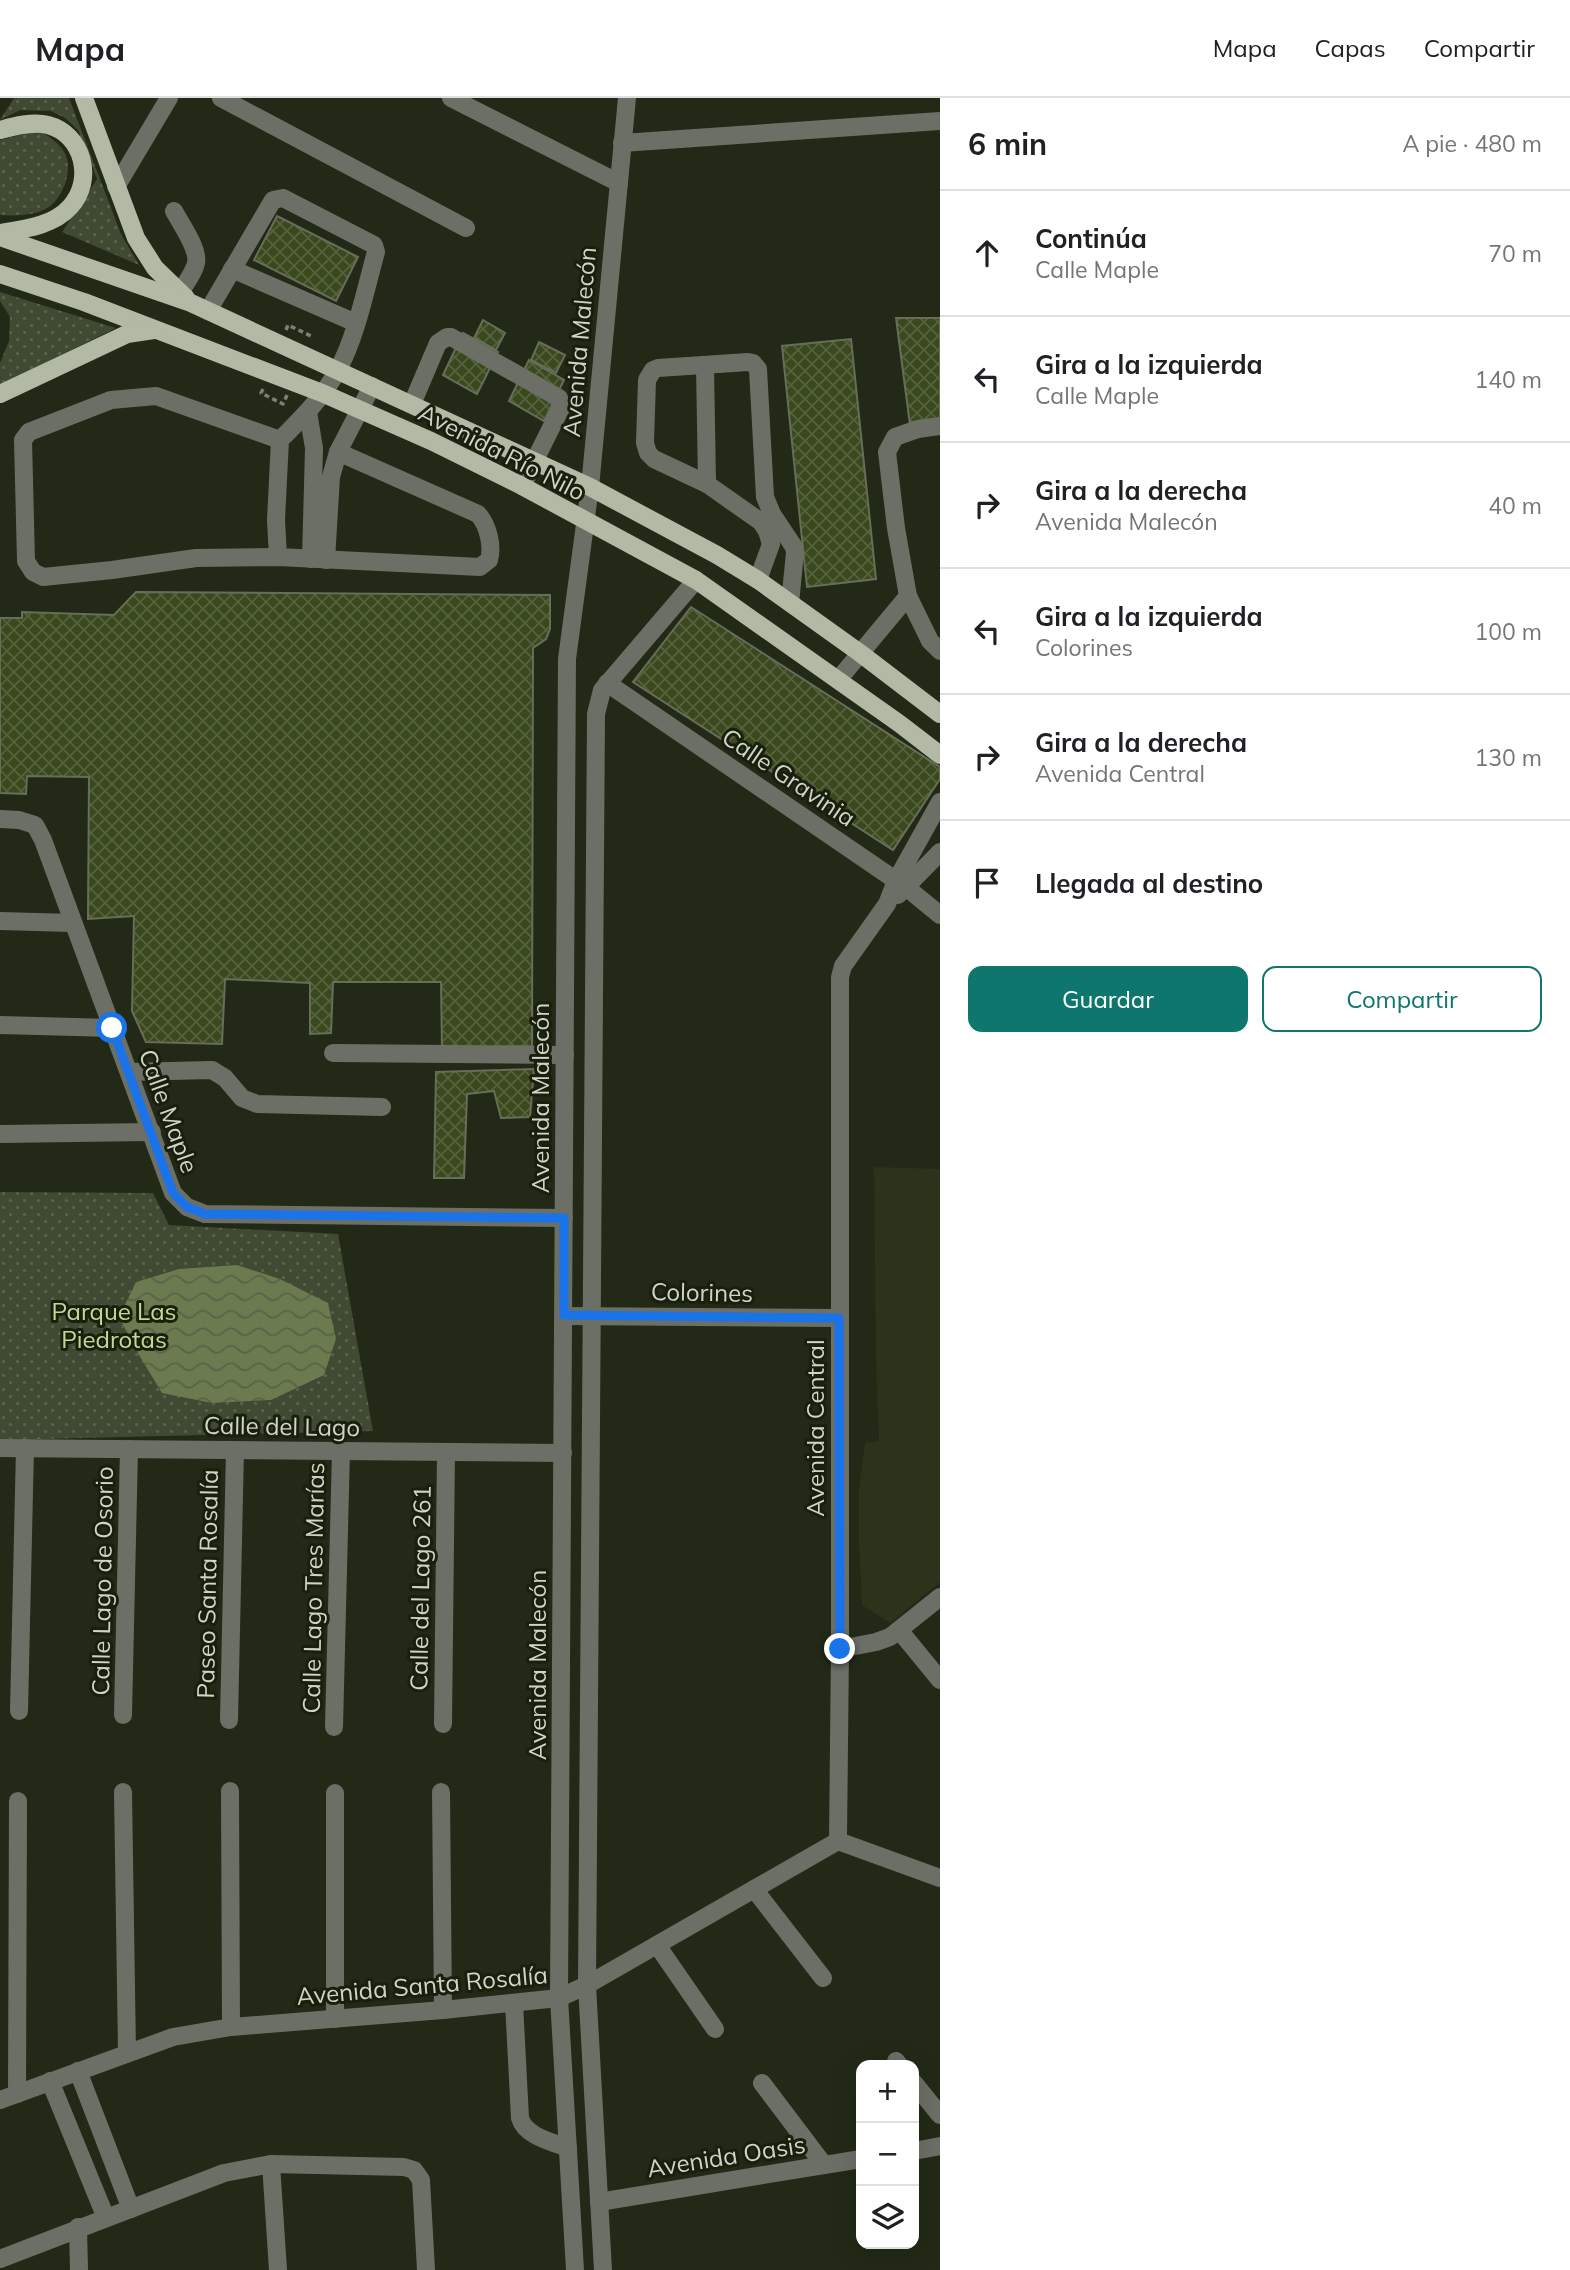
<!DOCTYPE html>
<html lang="es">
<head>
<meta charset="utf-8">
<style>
  :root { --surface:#fff; --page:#f6f6f6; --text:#202124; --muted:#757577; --line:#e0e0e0; --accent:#0f766e }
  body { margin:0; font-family:Mulish,sans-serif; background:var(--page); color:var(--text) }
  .controls { position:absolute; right:21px; bottom:21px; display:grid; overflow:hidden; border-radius:14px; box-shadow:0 7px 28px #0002 }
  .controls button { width:63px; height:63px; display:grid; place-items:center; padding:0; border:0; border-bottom:2px solid var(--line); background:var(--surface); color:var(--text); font:35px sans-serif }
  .stop { position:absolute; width:21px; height:21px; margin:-16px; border:5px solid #1a73e8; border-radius:50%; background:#fff }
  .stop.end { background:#1a73e8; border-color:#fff; box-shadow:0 2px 7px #0008 }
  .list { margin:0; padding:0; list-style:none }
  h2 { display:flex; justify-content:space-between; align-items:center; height:91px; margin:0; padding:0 28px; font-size:30px }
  h2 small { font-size:23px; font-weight:400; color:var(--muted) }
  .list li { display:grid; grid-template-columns:46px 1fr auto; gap:21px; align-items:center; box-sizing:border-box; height:126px; padding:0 28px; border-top:2px solid var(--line) }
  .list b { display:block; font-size:26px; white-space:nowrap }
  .list p { margin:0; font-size:23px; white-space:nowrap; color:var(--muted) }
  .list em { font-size:23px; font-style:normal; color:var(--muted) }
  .actions { display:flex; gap:14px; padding:21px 28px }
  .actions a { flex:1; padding:16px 0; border:2px solid var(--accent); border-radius:14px; text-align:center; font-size:24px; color:var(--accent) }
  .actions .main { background:var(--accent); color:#fff }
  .icon { flex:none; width:38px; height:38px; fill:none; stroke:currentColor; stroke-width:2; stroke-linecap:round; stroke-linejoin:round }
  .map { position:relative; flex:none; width:940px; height:2172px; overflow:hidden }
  header { display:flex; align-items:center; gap:42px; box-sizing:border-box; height:98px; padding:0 35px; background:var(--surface); border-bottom:2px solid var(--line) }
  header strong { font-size:33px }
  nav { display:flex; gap:38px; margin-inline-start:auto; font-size:24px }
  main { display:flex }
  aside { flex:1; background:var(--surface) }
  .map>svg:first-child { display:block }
</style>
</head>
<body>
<header>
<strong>Mapa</strong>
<nav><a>Mapa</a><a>Capas</a><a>Compartir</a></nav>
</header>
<main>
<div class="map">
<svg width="940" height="2172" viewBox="0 0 940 2172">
  <defs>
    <pattern id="grass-dots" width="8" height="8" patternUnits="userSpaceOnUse" patternTransform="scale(1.75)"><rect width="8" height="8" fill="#404931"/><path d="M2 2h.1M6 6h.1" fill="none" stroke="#5b624d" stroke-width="1.8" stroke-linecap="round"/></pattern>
    <pattern id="water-waves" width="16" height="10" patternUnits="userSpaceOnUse" patternTransform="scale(1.75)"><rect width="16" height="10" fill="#6b7a4f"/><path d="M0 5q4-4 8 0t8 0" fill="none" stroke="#596347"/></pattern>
    <pattern id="building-cross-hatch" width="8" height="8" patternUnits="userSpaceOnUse" patternTransform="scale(1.75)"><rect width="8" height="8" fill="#3a481e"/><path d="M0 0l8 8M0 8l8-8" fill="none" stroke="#55623d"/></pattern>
  </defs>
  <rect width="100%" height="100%" fill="#222916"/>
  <!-- built -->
  <path fill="#2b331b" d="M874 1069 940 1071V1484L890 1525 862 1507 859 1442V1391L865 1345 879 1343 876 1261Z"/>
  <!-- grass -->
  <g fill="url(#grass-dots)">
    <path d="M14 0H69L121 136 139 167 62 134 97 81 78 32 65 20 51 13 20 12 0 22Z"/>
    <path d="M39 32C62 47 74 57 65 86 62 94 57 103 49 109 35 118 16 118 0 117V42Z"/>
    <path d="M0 194 116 230 0 287V265L9 243 10 219 0 203Z"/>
    <path d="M0 1094 153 1095 169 1127 338 1136 373 1333 0 1342Z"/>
  </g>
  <!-- water -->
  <path fill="url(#water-waves)" d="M237 1167 280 1181 328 1205 336 1241 324 1277 271 1302 212 1305 162 1295 136 1252 119 1219 136 1184 179 1171Z"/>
  <!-- building -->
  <g fill="url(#building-cross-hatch)" stroke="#666e59" stroke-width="2">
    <path d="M277 118 358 159 336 203 254 162Z"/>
    <path d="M896 220H940V322L910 327Z"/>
    <path d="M483 222 505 235 496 252 474 240Z"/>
    <path d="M463 235 498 254 477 296 443 277Z"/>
    <path d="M851 241 876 481 807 489 782 248Z"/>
    <path d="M539 244 565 257 556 275 531 262Z"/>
    <path d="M529 262 564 282 544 323 509 303Z"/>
    <path d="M136 494 550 497V531L546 541 533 550 532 948 442 950 441 884H333L331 935 310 936V885L225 881 222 946 146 944 132 913 134 818 88 821 89 679 27 678 26 696 0 695V520H22V514L114 517Z"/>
    <path d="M691 509 940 669V681L893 752 633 584Z"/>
    <path d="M534 971 530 1019 501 1020 494 993 467 996 464 1080H434L436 974Z"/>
  </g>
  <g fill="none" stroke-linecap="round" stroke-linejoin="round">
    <!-- path -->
    <g stroke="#7c8273" stroke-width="3.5" stroke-dasharray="5 3.5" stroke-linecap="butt">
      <path d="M286 232 288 227 311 238 310 241"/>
      <path d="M263 291 261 295 283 306 287 297"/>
    </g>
    <!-- minor -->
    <g stroke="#6c6f66" stroke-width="18">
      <path d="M221 0 466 130"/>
      <path d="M451 0 619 85"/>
      <path d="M622 45 940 23"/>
      <path d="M116 89 169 0"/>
      <path d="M174 113C181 126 199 151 196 165 194 175 185 186 180 195"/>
      <path d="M232 171 356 225"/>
      <path d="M208 213 273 102 283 100 374 147 376 154C365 193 357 236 338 272 323 299 301 321 280 342L276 422 278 459"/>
      <path d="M705 267 707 386"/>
      <path d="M412 306 438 245 447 239H451L559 300 561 310 522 388"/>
      <path d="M308 314 314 350 311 461"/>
      <path d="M940 328 918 331 895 339 887 354 896 430 908 498 930 543 940 553"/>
      <path d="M280 342 156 298 111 302 29 334 23 342 26 463 33 474 43 479 112 472 196 460 278 459 480 469 489 462C493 448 488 427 478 416L338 354"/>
      <path d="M326 462 331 379 338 354 372 288"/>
      <path d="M758 482 771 446 767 433 761 424 707 386 654 361 648 355 645 345 647 282 653 272 658 270 748 264 753 265 758 271 765 399 772 416 794 449 795 455 790 505"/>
      <path d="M838 582 908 498"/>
      <path d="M607 585 907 790 940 817"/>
      <path d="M0 721 19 722 35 727 43 742 173 1095 187 1109 205 1116 564 1120"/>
      <path d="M898 797 940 754"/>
      <path d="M0 823 72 825"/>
      <path d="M0 927 112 930"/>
      <path d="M333 955 565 957"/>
      <path d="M129 974 212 972 225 980 242 1000 257 1006 382 1009"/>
      <path d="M0 1036 152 1034"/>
      <path d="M564 1218 839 1220"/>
      <path d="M0 1350 563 1355"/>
      <path d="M899 1532 940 1582"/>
      <path d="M840 1551 876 1544 890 1539 940 1499"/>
      <path d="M19 1613 25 1350"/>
      <path d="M123 1617 129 1351"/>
      <path d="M229 1622 235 1352"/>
      <path d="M443 1626 446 1354"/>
      <path d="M334 1629 341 1353"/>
      <path d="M230 1693 231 1929"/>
      <path d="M123 1694 127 1954"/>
      <path d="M441 1694 443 1912"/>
      <path d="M335 1695V1921"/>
      <path d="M838 1743 840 1551V879L843 868 887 806 896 783 940 704"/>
      <path d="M754 1791 823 1880"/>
      <path d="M657 1847 715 1931"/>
      <path d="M514 1905 520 2020C525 2038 552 2044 568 2050"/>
      <path d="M896 1963 899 1967"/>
      <path d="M78 1973 131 2111"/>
      <path d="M50 1983 106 2120"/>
      <path d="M762 1985 824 2067"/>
      <path d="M914 1985 940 2017"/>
      <path d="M17 1996 18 1703"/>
      <path d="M0 2002 173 1939 231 1929 443 1912 559 1900 587 1887 838 1743 940 1780"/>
      <path d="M914 2053 940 2048"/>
      <path d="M271 2066 278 2172"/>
      <path d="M599 2104 861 2061"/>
      <path d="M78 2129 79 2172"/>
      <path d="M0 2161 224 2075 271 2066 404 2069 414 2072 421 2082 426 2172"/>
      <path d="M575 2172 559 1900 567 561 590 389 627 0"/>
      <path d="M603 2172 587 1887 596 616 602 592 696 482"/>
    </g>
    <!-- major -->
    <g stroke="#b2b9a5" stroke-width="18">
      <path d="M84 0 136 140 155 170 186 200"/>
      <path d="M0 32C14 28 33 23 48 27 83 36 95 82 70 109 53 128 24 131 0 135"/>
      <path d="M0 139 191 205 590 389 717 457 758 482 860 555 940 616"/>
      <path d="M0 176 84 204 322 295 431 343 522 388 696 482 900 626 940 657"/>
      <path d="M0 296 127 236 154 232"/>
    </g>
  </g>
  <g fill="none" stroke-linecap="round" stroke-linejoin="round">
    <!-- route -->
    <path stroke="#1a73e8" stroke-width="9" d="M112 930 173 1095 187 1109 205 1116 564 1120V1217L839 1220 840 1551"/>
  </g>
  <g text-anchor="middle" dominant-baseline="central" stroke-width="6" stroke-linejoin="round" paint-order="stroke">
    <!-- street labels -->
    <g font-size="24" fill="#cfd4c8" stroke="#191f0d">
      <text transform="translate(579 244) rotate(-85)">Avenida Malecón</text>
      <text transform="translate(502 354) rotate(27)">Avenida Río Nilo</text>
      <text transform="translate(789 679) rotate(34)">Calle Gravinia</text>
      <text transform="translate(540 1000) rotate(-90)">Avenida Malecón</text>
      <text transform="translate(169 1013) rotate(70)">Calle Maple</text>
      <text transform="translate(702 1194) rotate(1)">Colorines</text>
      <text transform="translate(282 1328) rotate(1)">Calle del Lago</text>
      <text transform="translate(815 1330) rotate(-90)">Avenida Central</text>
      <text transform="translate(102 1483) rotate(-89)">Calle Lago de Osorio</text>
      <text transform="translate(207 1486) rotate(-89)">Paseo Santa Rosalía</text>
      <text transform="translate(313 1490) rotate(-89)">Calle Lago Tres Marías</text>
      <text transform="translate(420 1490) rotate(-89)">Calle del Lago 261</text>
      <text transform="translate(537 1567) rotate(-90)">Avenida Malecón</text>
      <text transform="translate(422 1887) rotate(-5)">Avenida Santa Rosalía</text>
      <text transform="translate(726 2058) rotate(-9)">Avenida Oasis</text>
    </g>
    <!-- park labels -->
    <g font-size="24" fill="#c0da94" stroke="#191f0d">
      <text x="114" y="1213">Parque Las<tspan x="114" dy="28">Piedrotas</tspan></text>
    </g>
  </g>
</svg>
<div class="controls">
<button>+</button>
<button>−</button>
<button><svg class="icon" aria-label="layers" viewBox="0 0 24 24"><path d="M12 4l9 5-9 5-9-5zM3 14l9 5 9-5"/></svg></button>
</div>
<div class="stop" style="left:112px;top:930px"></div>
<div class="stop end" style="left:840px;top:1551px"></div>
</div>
<aside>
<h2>6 min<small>A pie · 480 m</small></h2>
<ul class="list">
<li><svg class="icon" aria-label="ahead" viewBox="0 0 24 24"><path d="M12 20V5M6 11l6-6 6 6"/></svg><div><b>Continúa</b><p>Calle Maple</p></div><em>70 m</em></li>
<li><svg class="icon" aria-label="left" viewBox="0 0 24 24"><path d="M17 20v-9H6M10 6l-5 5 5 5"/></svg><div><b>Gira a la izquierda</b><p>Calle Maple</p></div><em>140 m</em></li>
<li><svg class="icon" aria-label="right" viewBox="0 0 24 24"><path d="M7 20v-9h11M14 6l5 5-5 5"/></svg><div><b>Gira a la derecha</b><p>Avenida Malecón</p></div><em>40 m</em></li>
<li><svg class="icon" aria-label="left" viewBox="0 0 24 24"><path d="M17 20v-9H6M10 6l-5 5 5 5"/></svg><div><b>Gira a la izquierda</b><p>Colorines</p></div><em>100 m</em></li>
<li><svg class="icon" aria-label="right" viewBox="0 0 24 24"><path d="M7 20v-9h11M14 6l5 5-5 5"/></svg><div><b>Gira a la derecha</b><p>Avenida Central</p></div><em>130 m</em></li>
<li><svg class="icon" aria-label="arrive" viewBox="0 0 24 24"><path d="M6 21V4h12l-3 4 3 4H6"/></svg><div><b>Llegada al destino</b></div></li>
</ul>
<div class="actions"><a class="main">Guardar</a><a>Compartir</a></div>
</aside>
</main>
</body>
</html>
